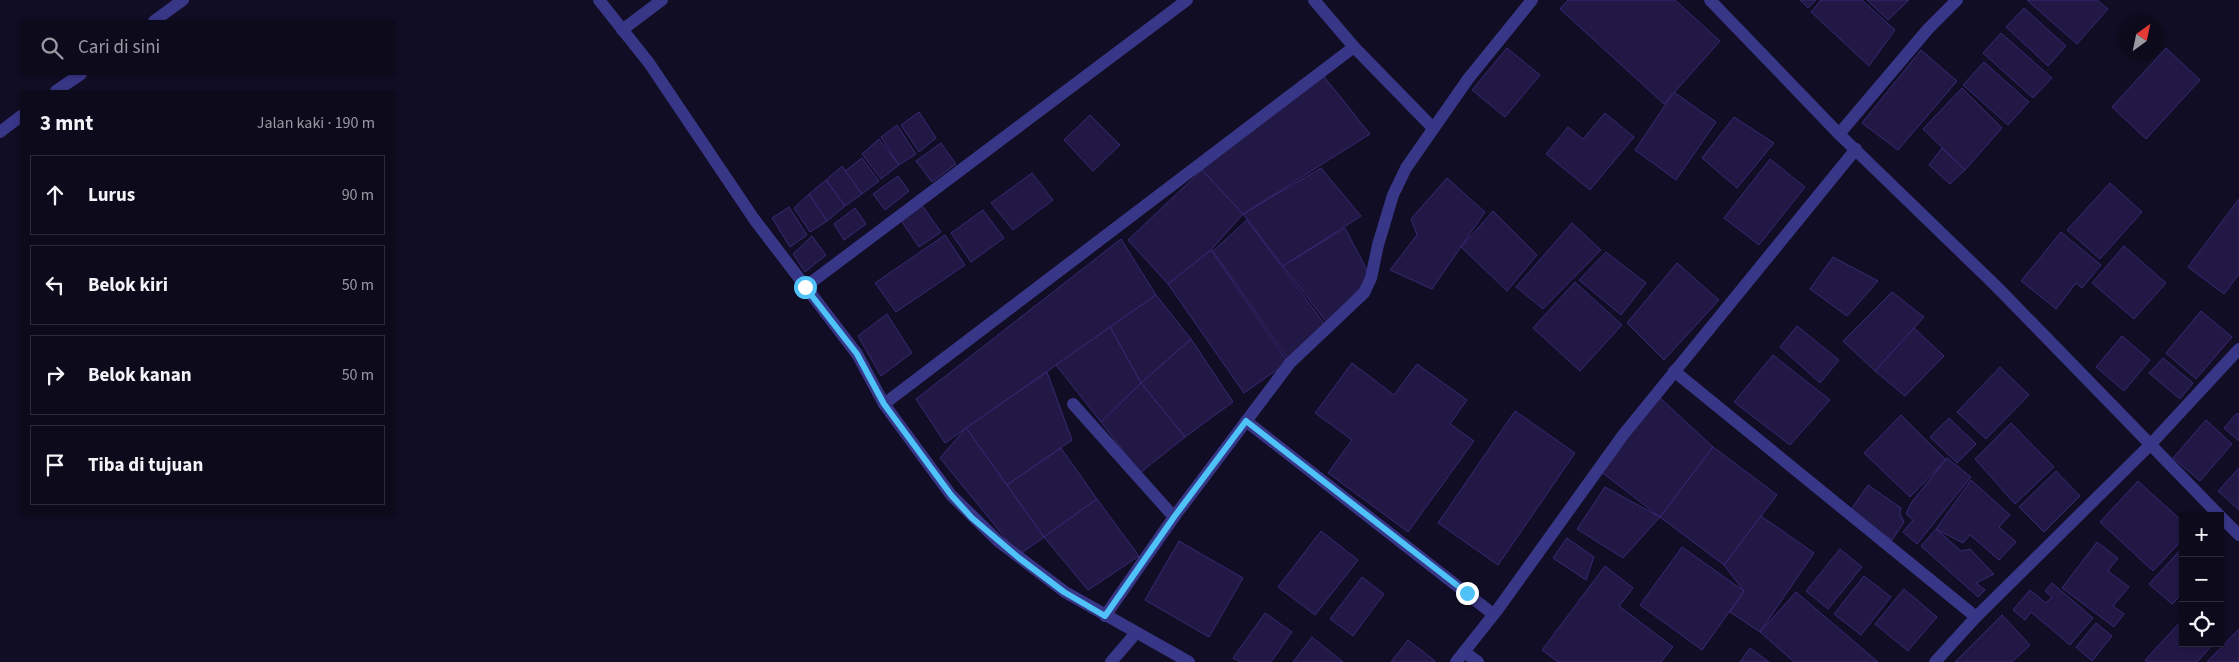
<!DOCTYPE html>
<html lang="id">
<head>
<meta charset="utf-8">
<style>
  :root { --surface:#0d0a1b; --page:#1b1828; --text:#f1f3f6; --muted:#9a9aa3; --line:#2d2b3a }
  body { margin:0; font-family:"Source Sans 3",sans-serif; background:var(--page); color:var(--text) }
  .controls { position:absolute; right:15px; bottom:15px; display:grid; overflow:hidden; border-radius:0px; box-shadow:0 1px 4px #0004 }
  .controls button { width:45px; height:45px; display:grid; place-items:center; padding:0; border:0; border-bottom:1px solid var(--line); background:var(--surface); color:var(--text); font:25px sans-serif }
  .compass { position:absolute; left:2119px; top:15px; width:45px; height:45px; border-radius:50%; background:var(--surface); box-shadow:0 1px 4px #0004; rotate:33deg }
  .stop { position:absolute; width:15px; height:15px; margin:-11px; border:4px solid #4fc3f7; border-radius:50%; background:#fff }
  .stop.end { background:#4fc3f7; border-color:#fff; box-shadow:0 1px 5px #0008 }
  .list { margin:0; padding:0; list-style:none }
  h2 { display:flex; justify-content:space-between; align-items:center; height:65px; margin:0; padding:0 20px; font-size:21px }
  h2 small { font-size:16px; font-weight:400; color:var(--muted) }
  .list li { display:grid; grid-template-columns:32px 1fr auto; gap:15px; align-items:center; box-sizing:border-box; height:80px; margin:0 10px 10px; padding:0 10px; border:1px solid var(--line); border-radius:0px }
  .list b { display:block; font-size:19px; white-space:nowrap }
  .list em { font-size:16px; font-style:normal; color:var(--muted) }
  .icon { flex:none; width:28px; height:28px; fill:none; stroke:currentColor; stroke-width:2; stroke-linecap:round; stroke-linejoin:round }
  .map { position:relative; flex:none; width:2239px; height:662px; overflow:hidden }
  .search { position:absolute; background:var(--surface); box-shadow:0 1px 4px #0004; left:20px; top:20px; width:375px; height:55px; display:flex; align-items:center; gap:12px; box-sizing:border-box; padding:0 18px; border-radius:0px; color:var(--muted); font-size:19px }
  .panel { position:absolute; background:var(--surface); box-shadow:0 1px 4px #0004; left:20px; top:90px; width:375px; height:425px; border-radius:0px }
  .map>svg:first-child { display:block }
</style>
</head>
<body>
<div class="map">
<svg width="2239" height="662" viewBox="0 0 2239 662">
  <rect width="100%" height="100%" fill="#110d24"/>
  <!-- building -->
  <g fill="#211846" stroke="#372973">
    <path d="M1568 0H1675L1720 41 1664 104 1560 9Z"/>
    <path d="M1800 0H1816L1808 8Z"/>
    <path d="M1821 0H1862L1895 30 1869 66 1811 12Z"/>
    <path d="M1867 0H1909L1888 20Z"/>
    <path d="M2027 0H2097L2108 9 2077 44Z"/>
    <path d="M2024 8 2066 46 2048 66 2006 27Z"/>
    <path d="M2001 33 2052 78 2033 98 1983 53Z"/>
    <path d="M1507 48 1540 75 1505 117 1472 90Z"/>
    <path d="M2166 48 2200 80 2146 139 2112 107Z"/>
    <path d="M1921 50 1957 81 1898 150 1862 123Z"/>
    <path d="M1984 62 2029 102 2008 125 1963 85Z"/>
    <path d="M1322 74 1370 134 1243 214 1202 170Z"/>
    <path d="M1962 88 2002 128 1965 170 1923 129Z"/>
    <path d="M1674 92 1716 122 1676 180 1635 150Z"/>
    <path d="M919 112 936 138 919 152 901 125Z"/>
    <path d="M1605 113 1634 137 1590 190 1546 154 1568 127 1583 139Z"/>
    <path d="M1090 115 1120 145 1093 171 1064 140Z"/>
    <path d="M1734 117 1774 143 1737 188 1702 158Z"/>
    <path d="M897 125 916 154 899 165 881 137Z"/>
    <path d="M879 139 899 165 881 179 862 154Z"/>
    <path d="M941 143 956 164 932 182 916 161Z"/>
    <path d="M1942 148 1965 170 1950 184 1929 165Z"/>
    <path d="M862 158 879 181 862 194 845 171Z"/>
    <path d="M1770 159 1805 187 1759 245 1724 218Z"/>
    <path d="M842 166 862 194 845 206 826 180Z"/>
    <path d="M1321 168 1361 216 1283 266 1243 214Z"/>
    <path d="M1202 170 1243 214 1211 250 1168 284 1128 240Z"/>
    <path d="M1032 173 1053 200 1013 230 991 203Z"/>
    <path d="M898 176 909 191 885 210 873 194Z"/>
    <path d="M1447 178 1485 212 1432 289 1390 270 1417 235 1411 219Z"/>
    <path d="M826 180 845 206 827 221 809 194Z"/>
    <path d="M2110 183 2142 212 2100 259 2067 230Z"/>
    <path d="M809 194 827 221 810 232 794 208Z"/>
    <path d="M2239 199V274L2224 294 2188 267Z"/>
    <path d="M921 204 941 232 919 247 900 219Z"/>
    <path d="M789 207 807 235 790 247 772 218Z"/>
    <path d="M855 208 866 224 844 240 834 224Z"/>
    <path d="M983 210 1004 238 971 262 951 233Z"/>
    <path d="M1493 211 1537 255 1507 291 1461 247Z"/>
    <path d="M1247 220 1326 326 1289 360 1213 251Z"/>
    <path d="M1572 223 1601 250 1543 309 1516 287Z"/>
    <path d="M1345 228 1370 276 1328 324 1283 266Z"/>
    <path d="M2061 232 2101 265 2082 288 2076 283 2056 309 2021 281Z"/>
    <path d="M945 235 965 265 896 312 875 283Z"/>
    <path d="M812 236 826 255 805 272 793 254Z"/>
    <path d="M1121 239 1156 295 945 443 916 399Z"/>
    <path d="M2124 246 2166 283 2134 319 2092 283Z"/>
    <path d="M1211 250 1288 362 1244 393 1168 284Z"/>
    <path d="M1606 252 1646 283 1621 315 1579 280Z"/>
    <path d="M1833 257 1878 281 1847 316 1810 289Z"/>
    <path d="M1677 263 1719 300 1664 360 1627 323Z"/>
    <path d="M1575 282 1622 325 1580 371 1533 328Z"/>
    <path d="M1892 292 1924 317 1875 371 1843 341Z"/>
    <path d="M1156 295 1191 339 1141 383 1110 327Z"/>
    <path d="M2201 311 2232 337 2196 379 2166 353Z"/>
    <path d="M887 314 912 353 881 376 858 336Z"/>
    <path d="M1797 326 1839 360 1820 383 1780 347Z"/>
    <path d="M1110 327 1141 383 1101 422 1056 365Z"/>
    <path d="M1914 328 1944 356 1905 396 1875 371Z"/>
    <path d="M2122 336 2150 360 2124 391 2096 367Z"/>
    <path d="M1191 339 1233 402 1185 437 1141 383Z"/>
    <path d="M1773 355 1830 400 1790 445 1734 402Z"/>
    <path d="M2163 358 2193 383 2180 399 2149 373Z"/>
    <path d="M1352 363 1394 395 1417 364 1467 400 1450 424 1474 441 1408 532 1328 473 1352 440 1315 413Z"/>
    <path d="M2000 367 2029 395 1986 439 1957 412Z"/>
    <path d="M1047 372 1072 440 1007 485 966 428Z"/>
    <path d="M1141 383 1185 437 1140 473 1101 422Z"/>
    <path d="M1657 395 1713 447 1660 517 1600 471Z"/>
    <path d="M1515 411 1575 453 1498 565 1438 523Z"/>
    <path d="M2237 413 2239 414V441L2224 428Z"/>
    <path d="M1901 415 1946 460 1910 497 1864 453Z"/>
    <path d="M1949 418 1976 444 1957 463 1930 437Z"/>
    <path d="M2206 420 2232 444 2200 481 2173 458Z"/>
    <path d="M2011 423 2054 467 2015 504 1975 459Z"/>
    <path d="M966 428 1044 537 1019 555 940 458Z"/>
    <path d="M1713 447 1777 495 1724 565 1660 517Z"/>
    <path d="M1061 448 1097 499 1044 537 1007 485Z"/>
    <path d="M1947 458 1971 477 1917 544 1903 532 1913 520 1906 514 1911 503Z"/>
    <path d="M2239 468V510L2218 491Z"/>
    <path d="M2056 471 2080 496 2044 532 2019 507Z"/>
    <path d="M1971 480 2010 515 1999 527 2016 542 1999 560 1970 535 1963 543 1936 529Z"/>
    <path d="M2138 481 2183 522V539L2153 571 2100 522Z"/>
    <path d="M1868 485 1901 508 1900 514 1904 522 1892 540 1850 511Z"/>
    <path d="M1605 487 1660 517 1623 558 1577 529Z"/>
    <path d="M1097 499 1139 556 1088 590 1044 537Z"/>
    <path d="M1761 516 1814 553 1760 632 1730 612 1744 591 1724 565Z"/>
    <path d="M1936 529 1961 551 1970 549 1994 574 1976 583 1985 590 1978 597 1921 546Z"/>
    <path d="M1321 531 1358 560 1315 615 1278 587Z"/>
    <path d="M1567 538 1594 557 1586 580 1553 558Z"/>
    <path d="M1179 541 1243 578 1209 637 1145 600Z"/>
    <path d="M2097 542 2118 558 2108 571 2129 587 2113 606 2124 614 2114 627 2062 588Z"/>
    <path d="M1682 547 1744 591 1702 650 1640 605Z"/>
    <path d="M2183 547V593L2172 604 2149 584Z"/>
    <path d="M1840 549 1862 567 1828 609 1806 591Z"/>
    <path d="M1605 566 1633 588 1619 606 1673 647 1661 662H1558L1542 650Z"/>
    <path d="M1864 576 1891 597 1861 635 1834 614Z"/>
    <path d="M1362 577 1384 594 1353 636 1330 619Z"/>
    <path d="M2052 583 2093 618 2070 645 2031 612 2025 620 2013 610 2030 590 2046 603 2052 597 2045 591Z"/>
    <path d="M1904 589 1937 617 1908 651 1875 624Z"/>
    <path d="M1796 592 1878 662H1794L1760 632Z"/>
    <path d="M1265 613 1292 632 1271 662H1240L1233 658Z"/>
    <path d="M2002 615 2030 645 2012 662H1955Z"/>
    <path d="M2183 619V643H2214L2197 662H2147L2145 660Z"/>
    <path d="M2096 623 2112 636 2092 661 2076 647Z"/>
    <path d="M2239 629V662H2207Z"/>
    <path d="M1312 637 1343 662H1293Z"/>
    <path d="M1408 640 1435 661V662H1391Z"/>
    <path d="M1750 648 1769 662H1740Z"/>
  </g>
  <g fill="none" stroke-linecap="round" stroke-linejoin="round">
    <!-- minor -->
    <g stroke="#383686" stroke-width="12">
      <path d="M599 0 649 63 754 219 857 354 884 404 951 495 998 541 1065 592 1189 662"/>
      <path d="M1314 0 1354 47 1433 128"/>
      <path d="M1710 0 1839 134 1997 287 2220 516"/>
      <path d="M154 21 183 0"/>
      <path d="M622 30 662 0"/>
      <path d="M56 91 81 74"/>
      <path d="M0 132 21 116"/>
      <path d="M1839 134 1928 29 1957 0"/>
      <path d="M805 287 1187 0"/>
      <path d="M1674 371 1976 617"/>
      <path d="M884 404 1354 47"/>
      <path d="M1073 404 1174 517"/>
      <path d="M1246 421 1493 614"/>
      <path d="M2220 516 2239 535"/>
      <path d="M1105 616 1174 517 1290 363 1364 293 1371 278 1378 245 1393 195 1406 168 1468 79 1532 0"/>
      <path d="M1464 652 1478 662"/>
      <path d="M1111 662 1136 633"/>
      <path d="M1456 662 1498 609 1623 435 1856 149"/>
      <path d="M1935 662 1976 617 2150 445 2239 349"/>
    </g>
  </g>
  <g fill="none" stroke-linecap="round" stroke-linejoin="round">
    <!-- route -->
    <path stroke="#4fc3f7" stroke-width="6" d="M805 287 857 354 884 404 951 495 972 518 1019 558 1064 592 1105 616 1174 517 1246 421 1467 593"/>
  </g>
</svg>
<div class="controls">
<button>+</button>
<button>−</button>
<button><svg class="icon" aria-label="locate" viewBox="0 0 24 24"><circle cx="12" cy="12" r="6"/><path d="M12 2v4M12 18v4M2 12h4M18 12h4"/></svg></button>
</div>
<svg class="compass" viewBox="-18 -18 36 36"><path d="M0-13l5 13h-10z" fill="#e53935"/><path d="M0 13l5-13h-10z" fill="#9a9aa3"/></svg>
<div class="stop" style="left:805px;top:287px"></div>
<div class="stop end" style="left:1467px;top:593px"></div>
<div class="search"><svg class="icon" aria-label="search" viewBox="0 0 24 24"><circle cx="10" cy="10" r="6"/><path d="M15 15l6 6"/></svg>Cari di sini</div>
<section class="panel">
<h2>3 mnt<small>Jalan kaki · 190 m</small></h2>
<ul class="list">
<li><svg class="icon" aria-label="ahead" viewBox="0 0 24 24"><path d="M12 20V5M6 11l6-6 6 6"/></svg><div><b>Lurus</b></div><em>90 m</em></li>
<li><svg class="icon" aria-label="left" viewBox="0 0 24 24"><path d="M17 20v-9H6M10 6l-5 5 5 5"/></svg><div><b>Belok kiri</b></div><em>50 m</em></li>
<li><svg class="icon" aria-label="right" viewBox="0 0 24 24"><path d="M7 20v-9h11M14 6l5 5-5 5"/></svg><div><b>Belok kanan</b></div><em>50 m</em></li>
<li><svg class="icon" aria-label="arrive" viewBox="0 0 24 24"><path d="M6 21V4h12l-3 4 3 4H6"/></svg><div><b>Tiba di tujuan</b></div></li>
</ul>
</section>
</div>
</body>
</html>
